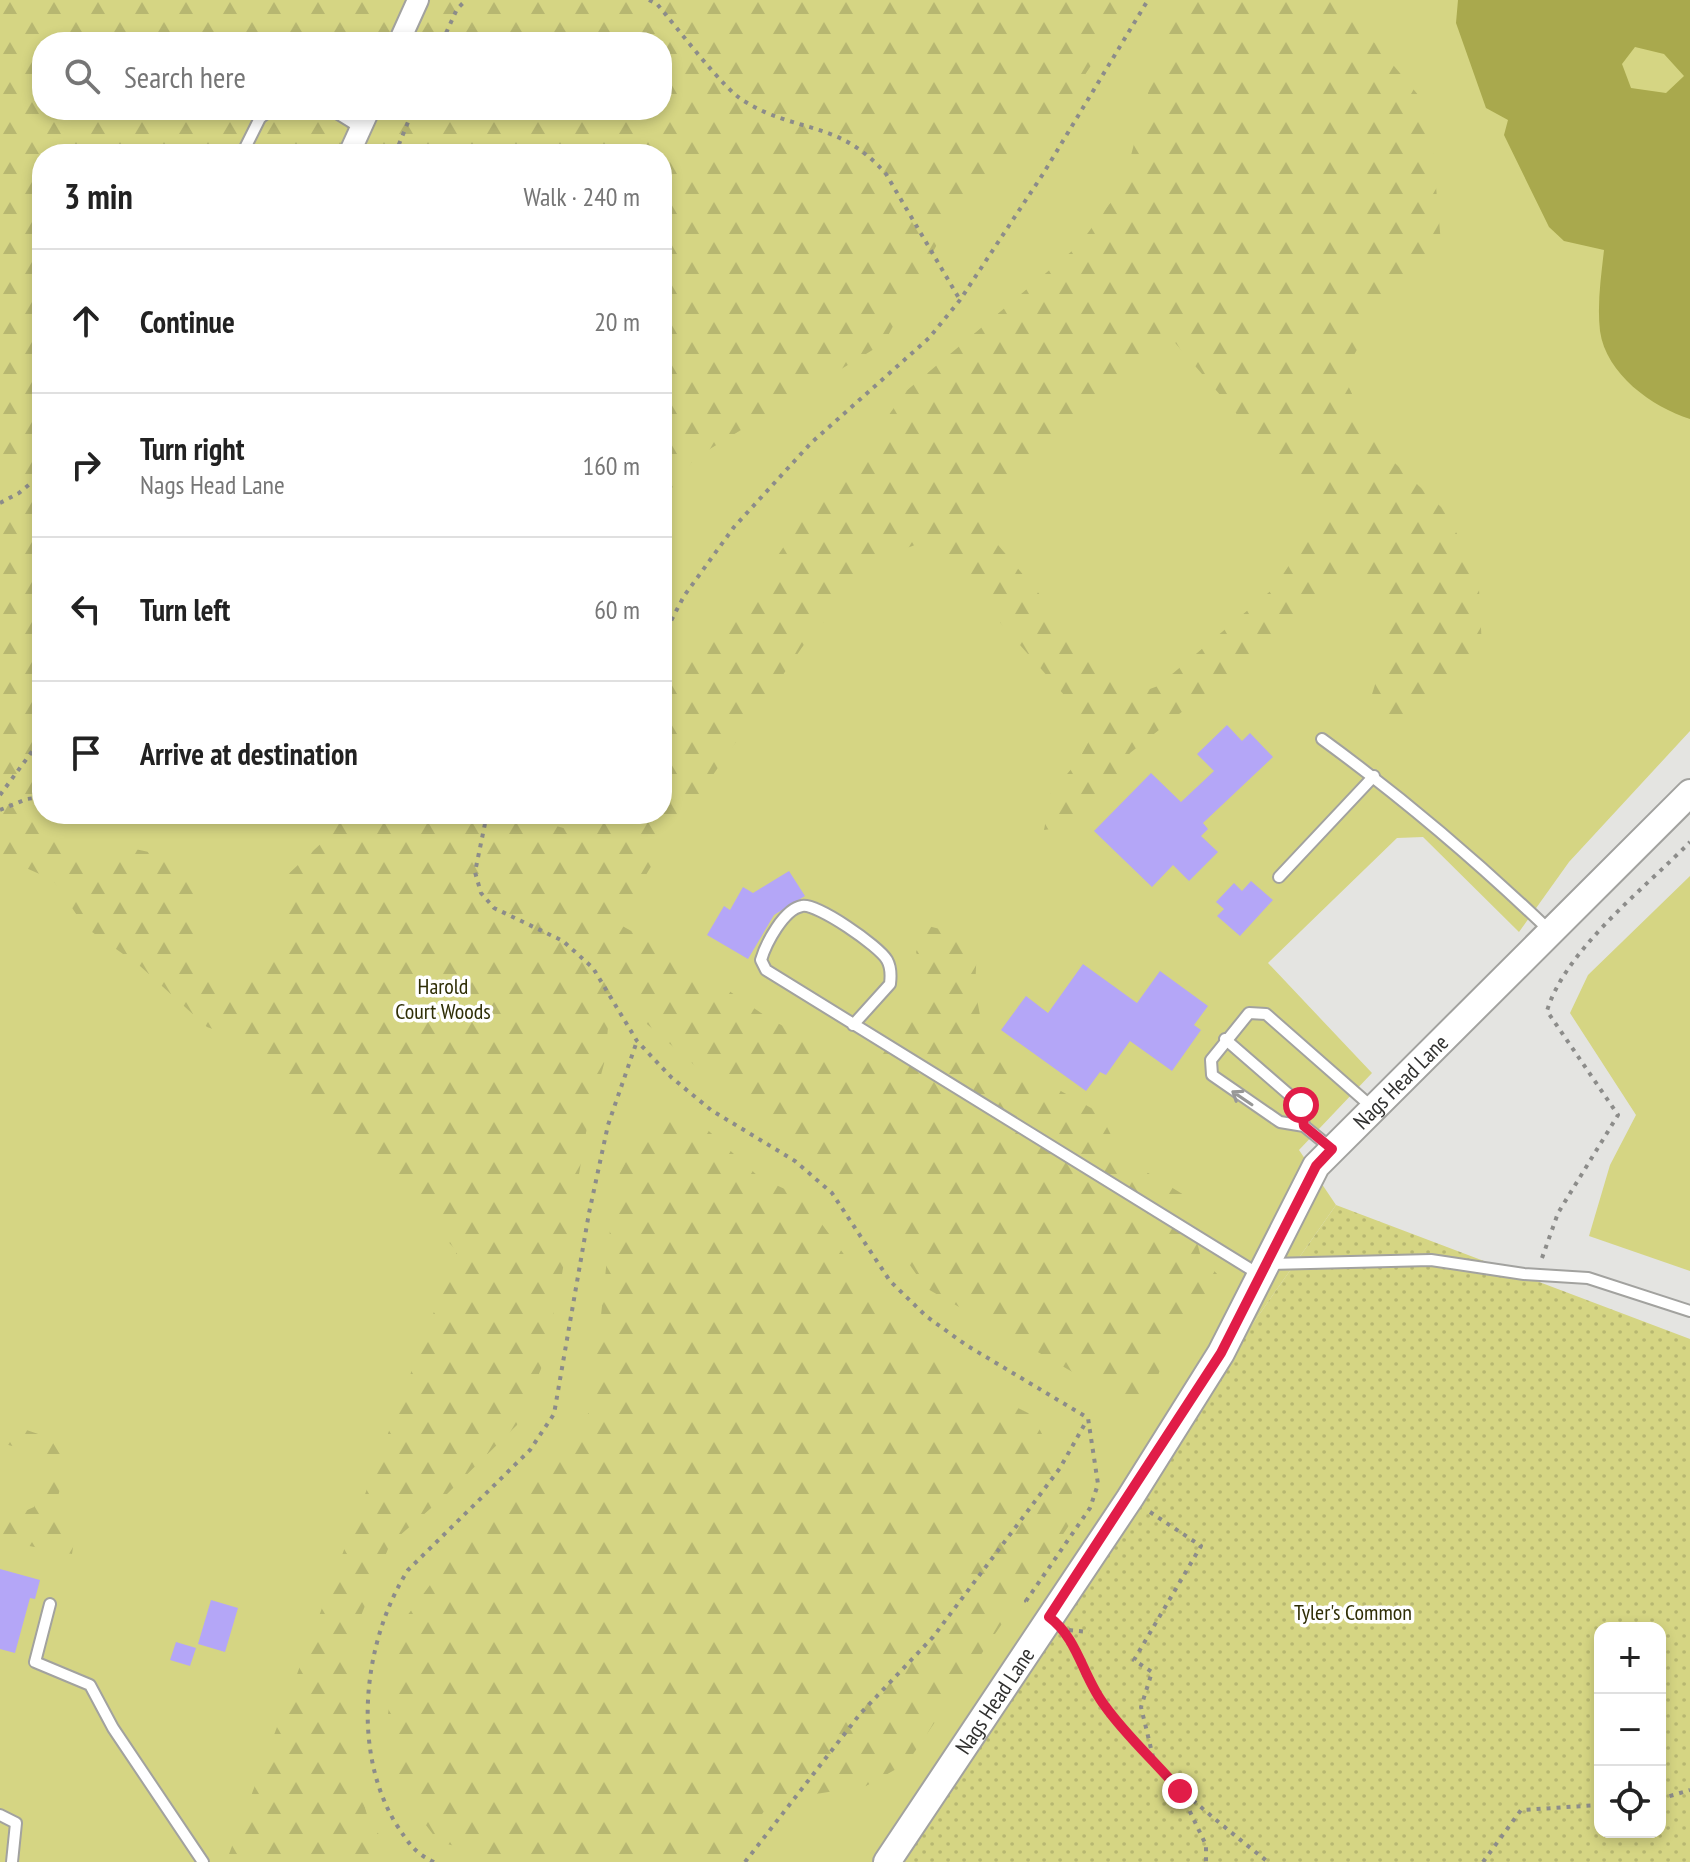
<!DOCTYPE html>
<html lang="en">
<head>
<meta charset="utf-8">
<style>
  :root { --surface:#fff; --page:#f2f2f2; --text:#222; --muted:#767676; --line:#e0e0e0 }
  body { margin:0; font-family:"PT Sans Narrow",sans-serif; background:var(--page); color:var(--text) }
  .controls { position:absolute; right:24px; bottom:24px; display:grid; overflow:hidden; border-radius:16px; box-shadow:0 4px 12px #0003 }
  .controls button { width:72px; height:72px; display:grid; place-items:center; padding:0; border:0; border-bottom:2px solid var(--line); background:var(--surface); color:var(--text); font:40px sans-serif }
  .stop { position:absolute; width:24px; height:24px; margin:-18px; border:6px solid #e11d48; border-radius:50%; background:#fff }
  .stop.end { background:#e11d48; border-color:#fff; box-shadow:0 2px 8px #0008 }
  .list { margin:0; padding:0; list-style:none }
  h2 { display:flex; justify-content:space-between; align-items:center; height:104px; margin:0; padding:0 32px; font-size:34px }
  h2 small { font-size:26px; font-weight:400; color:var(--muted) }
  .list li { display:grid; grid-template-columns:52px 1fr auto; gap:24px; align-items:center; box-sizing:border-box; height:144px; padding:0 32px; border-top:2px solid var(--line) }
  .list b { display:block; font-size:30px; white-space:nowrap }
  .list p { margin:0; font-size:26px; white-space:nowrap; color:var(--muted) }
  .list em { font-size:26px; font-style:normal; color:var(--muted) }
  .icon { flex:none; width:44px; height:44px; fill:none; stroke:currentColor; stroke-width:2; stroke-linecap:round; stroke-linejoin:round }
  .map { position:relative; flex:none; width:1690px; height:1862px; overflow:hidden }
  .search { position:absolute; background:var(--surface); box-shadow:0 4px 12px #0003; left:32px; top:32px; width:640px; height:88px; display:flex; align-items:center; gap:20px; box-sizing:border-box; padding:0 28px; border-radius:32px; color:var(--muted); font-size:30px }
  .panel { position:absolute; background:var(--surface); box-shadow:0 4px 12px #0003; left:32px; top:144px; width:640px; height:680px; border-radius:32px }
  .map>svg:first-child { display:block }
</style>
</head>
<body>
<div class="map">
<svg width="1690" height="1862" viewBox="0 0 1690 1862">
  <defs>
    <pattern id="forest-firs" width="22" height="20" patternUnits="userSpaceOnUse" patternTransform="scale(2)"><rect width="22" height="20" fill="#d5d583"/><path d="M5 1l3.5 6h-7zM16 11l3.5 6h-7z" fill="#b7b771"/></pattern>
    <pattern id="park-dots" width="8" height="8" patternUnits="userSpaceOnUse" patternTransform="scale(2)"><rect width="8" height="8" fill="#d5d583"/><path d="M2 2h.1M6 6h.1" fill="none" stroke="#b7b771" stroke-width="1.8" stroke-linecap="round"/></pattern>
  </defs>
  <rect width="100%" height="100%" fill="#e4e4e1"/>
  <!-- green -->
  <g fill="#d5d583" fill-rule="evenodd">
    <path d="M0 0H1690V731L1569 862 1519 932 1423 837 1397 838 1268 963 1372 1073 1299 1150 1336 1205 1117 1517 1126 1862H0ZM42 42H662V110H42ZM42 154H662V814H42Z"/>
    <path d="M1690 876V1271L1589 1236 1610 1165 1636 1115 1570 1013 1588 975Z"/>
  </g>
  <!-- forest -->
  <g fill="url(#forest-firs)" fill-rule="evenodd">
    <path d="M0 0H1134L1056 119 948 224 884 343 695 458 662 501V154H42V814H61L60 838 87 860 135 849 190 861 207 883 194 919 193 956 239 987 268 951 291 933 283 879 329 836 339 814H513L567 829 581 814H662V694L750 597 803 518 853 466 905 392 1078 246 1123 186 1145 102 1179 0H1339L1429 108 1442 254 1376 315 1343 375 1377 446 1441 507 1478 569 1482 648 1391 735 1368 707 1389 640 1390 605 1375 576 1342 570 1286 629 1130 753 1086 824 1044 830 1051 793 1078 761 1095 730 976 595 920 543 889 555 810 636 664 845 617 923 687 962 770 1019 847 1060 891 1020 933 996 916 952 928 926 964 935 977 946 975 989 984 1036 1012 1073 1059 1090 1100 1113 1122 1157 1184 1195 1201 1257 1218 1275 1207 1305 1172 1339 1152 1391 1123 1401 926 1288 853 1184 707 1076 640 1018 613 973 605 1060 587 1127 561 1280 541 1369 517 1425 446 1495 390 1544 356 1628 346 1744 368 1818 397 1862H226L457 1251 258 1045 207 1027 140 966 85 927 53 880 26 868 0 881V510L26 506 24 480 0 469ZM42 42H662V110H42ZM1164 330 1323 514 1274 588 1158 686 1136 694 1105 672 977 520Z"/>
    <path d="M669 1114 699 1122 759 1177 802 1197 895 1324 980 1389 1032 1415 1072 1491 1070 1524 907 1763 866 1786 772 1801 725 1862H519L439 1842 405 1798 386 1728 401 1624 459 1546 529 1486 591 1410 615 1183 640 1133Z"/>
    <path d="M0 1421 50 1438 67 1466 55 1506 74 1540 72 1554 24 1545 0 1553V1522L34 1507 41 1477 29 1450 0 1443Z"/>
  </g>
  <!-- park -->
  <path fill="url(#park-dots)" fill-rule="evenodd" d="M1336 1205 1690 1339V1862H896L1117 1517ZM1600 1628H1660V1832H1600Z"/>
  <!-- water -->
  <path fill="#a9a94d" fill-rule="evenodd" d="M1458 0H1690V419C1652 407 1606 374 1600 331 1597 304 1601 277 1604 250L1564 241 1549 227 1504 135 1508 120 1486 108 1456 23ZM1635 47 1664 54 1684 76 1666 93 1631 88 1622 64Z"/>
  <!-- building -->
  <g fill="#b4a6f7">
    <path d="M1227 725 1242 741 1250 733 1273 757 1203 823 1208 829 1201 836 1218 852 1189 881 1173 865 1152 887 1094 831 1151 773 1181 802 1214 771 1197 754Z"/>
    <path d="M789 871 805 896 774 915 748 959 707 935 724 906 730 910 743 887 753 893Z"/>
    <path d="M1251 881 1273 900 1240 936 1217 916 1224 909 1216 902 1234 883 1242 891Z"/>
    <path d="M1083 964 1137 1003 1160 971 1208 1006 1194 1025 1201 1030 1172 1071 1130 1041 1106 1075 1100 1072 1086 1091 1001 1030 1026 996 1048 1013Z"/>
    <path d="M0 1569 40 1580 35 1599 30 1598 15 1653 0 1649Z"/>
    <path d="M211 1600 238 1608 225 1652 198 1644Z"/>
    <path d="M176 1642 196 1648 190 1666 170 1660Z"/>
  </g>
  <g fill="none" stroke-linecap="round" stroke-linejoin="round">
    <defs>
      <g id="service">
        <path d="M332 110 361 128"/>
        <path d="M242 154 260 118 270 110"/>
        <path d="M1322 739C1403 798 1477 861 1550 931"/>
        <path d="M1279 877 1374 776"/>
        <path d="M853 1025 890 984C891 976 891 967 887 960 879 946 817 903 802 906 784 909 766 943 761 960L766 970 1260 1275"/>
        <path d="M1225 1039 1301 1105 1304 1126"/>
        <path d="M1331 1148 1304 1126 1280 1122 1212 1075 1211 1060 1249 1013 1266 1014 1373 1108"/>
        <path d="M1269 1264 1431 1260 1524 1274 1588 1278 1690 1311"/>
        <path d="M50 1604 35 1662 90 1685 113 1728 203 1862"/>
        <path d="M0 1815 16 1823 12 1862"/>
      </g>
      <g id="minor">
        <path d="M399 42 418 0"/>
        <path d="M349 154 369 110"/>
      </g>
      <g id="tertiary">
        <path id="s1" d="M887 1862 1130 1498 1221 1353 1316 1166 1690 793"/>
      </g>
    </defs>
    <!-- service casing -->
    <use href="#service" stroke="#a2a29f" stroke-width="14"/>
    <!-- minor casing -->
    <use href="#minor" stroke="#a2a29f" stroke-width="24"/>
    <!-- tertiary casing -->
    <use href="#tertiary" stroke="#a2a29f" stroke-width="30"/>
    <!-- path -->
    <g stroke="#8c8c8a" stroke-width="4" stroke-dasharray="4 6" stroke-linecap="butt">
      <path d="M649 0 657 4C676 26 723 89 744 101 797 134 838 119 886 174L960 300"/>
      <path d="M442 42 457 9 466 0"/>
      <path d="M395 154 413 110"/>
      <path d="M0 503 19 493 42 474"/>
      <path d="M662 638 684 596 734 527 811 443 929 338 960 300 1043 174 1148 0"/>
      <path d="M0 795 42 738"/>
      <path d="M0 810 27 799 42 797"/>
      <path d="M487 814 475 872 481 893 494 908 563 941 593 968 637 1041 671 1077 711 1110 795 1161 832 1193 890 1281 926 1316 966 1345 1088 1418 1098 1484 1090 1508 1026 1601 1031 1604"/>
      <path d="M1542 1258 1558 1213 1618 1115 1547 1011C1565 950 1645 888 1690 842"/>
      <path d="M1150 1512 1201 1546 1134 1660 1152 1672 1141 1707 1154 1761"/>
      <path d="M1069 1630 1089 1632"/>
      <path d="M1068 1635C1074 1648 1078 1662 1084 1675 1119 1744 1208 1814 1268 1862"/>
      <path d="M1181 1793 1206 1845V1862"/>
      <path d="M1660 1799 1690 1790"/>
      <path d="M434 1862C414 1853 408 1842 396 1824 351 1750 363 1641 408 1570L530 1450 554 1414 589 1213 608 1125 637 1041"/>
      <path d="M745 1862 860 1714 933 1637 1060 1468 1087 1420"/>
      <path d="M1483 1862 1521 1810 1600 1805"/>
    </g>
    <!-- service -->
    <use href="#service" stroke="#fff" stroke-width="10"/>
    <!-- minor -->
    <use href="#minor" stroke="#fff" stroke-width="20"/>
    <!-- tertiary -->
    <use href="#tertiary" stroke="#fff" stroke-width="26"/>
  </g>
  <!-- one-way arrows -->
  <defs><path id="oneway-shaft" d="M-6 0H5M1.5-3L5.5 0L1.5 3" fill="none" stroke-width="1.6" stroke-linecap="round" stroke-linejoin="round" transform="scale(2)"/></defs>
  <use stroke="#989897" href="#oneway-shaft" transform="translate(1242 1098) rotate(-146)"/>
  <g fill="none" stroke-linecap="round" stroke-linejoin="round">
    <!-- route -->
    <path stroke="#e11d48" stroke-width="10" d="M1180 1791C1156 1762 1127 1737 1105 1706 1083 1678 1078 1638 1049 1617L1221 1353 1316 1166 1332 1149 1304 1126 1301 1105"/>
  </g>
  <g text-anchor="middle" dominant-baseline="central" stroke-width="7" stroke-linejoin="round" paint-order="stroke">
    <!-- park labels -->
    <g font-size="22" fill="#2f2e05" stroke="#fffffe">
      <text x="443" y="986">Harold<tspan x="443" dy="25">Court Woods</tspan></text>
      <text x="1353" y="1612">Tyler's Common</text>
    </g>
    <!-- street labels -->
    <g font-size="22" fill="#30302f" stroke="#fffffe">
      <text stroke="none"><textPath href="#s1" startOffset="938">Nags Head Lane</textPath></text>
      <text stroke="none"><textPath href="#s1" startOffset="194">Nags Head Lane</textPath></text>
    </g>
  </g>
</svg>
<div class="controls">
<button>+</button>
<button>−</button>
<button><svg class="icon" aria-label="locate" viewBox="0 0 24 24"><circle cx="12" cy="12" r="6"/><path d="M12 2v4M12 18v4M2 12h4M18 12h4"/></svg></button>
</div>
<div class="stop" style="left:1301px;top:1105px"></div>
<div class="stop end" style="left:1180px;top:1791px"></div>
<div class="search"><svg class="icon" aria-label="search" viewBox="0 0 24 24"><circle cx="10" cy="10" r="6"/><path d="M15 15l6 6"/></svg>Search here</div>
<section class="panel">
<h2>3 min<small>Walk · 240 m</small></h2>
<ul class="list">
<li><svg class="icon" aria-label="ahead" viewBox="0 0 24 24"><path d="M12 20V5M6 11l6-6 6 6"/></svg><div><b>Continue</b></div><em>20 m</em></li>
<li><svg class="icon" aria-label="right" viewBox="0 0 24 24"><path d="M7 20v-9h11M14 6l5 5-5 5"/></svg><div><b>Turn right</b><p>Nags Head Lane</p></div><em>160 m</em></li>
<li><svg class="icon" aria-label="left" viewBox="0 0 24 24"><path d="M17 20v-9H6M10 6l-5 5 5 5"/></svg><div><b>Turn left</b></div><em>60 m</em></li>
<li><svg class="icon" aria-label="arrive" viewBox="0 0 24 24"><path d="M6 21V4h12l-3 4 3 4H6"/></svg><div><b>Arrive at destination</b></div></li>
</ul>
</section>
</div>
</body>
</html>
